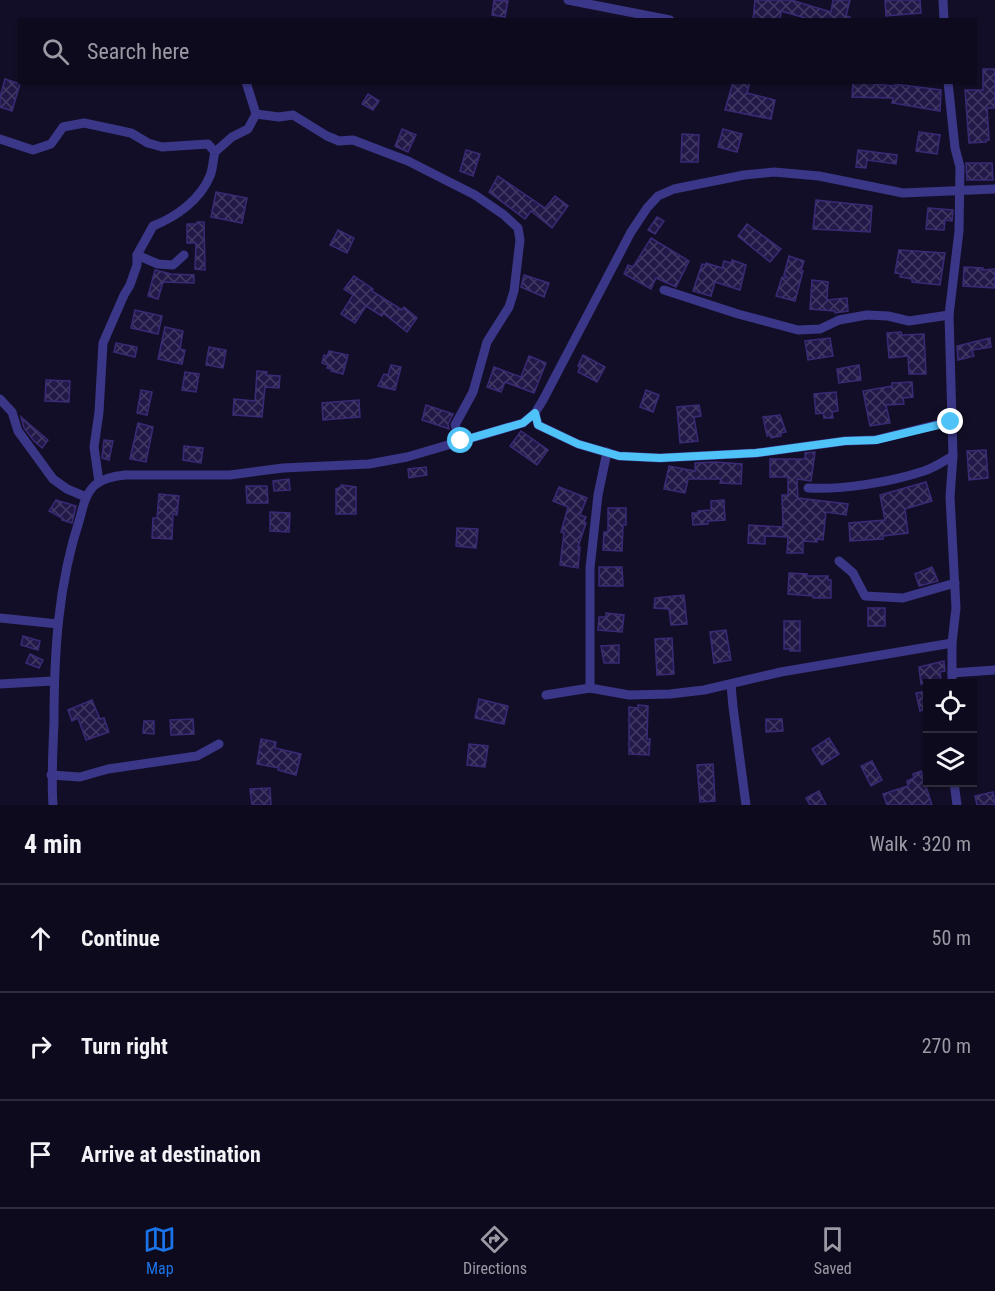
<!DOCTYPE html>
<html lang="en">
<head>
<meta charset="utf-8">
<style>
  :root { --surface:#0e0a1d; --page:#171326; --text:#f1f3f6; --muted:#9b9aa4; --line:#2e2b3b; --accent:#1a73e8 }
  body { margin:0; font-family:"Roboto Condensed",sans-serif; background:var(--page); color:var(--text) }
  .controls { position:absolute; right:18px; bottom:18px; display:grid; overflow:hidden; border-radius:0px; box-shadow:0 2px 4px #0004 }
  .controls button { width:54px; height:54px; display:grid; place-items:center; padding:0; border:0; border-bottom:2px solid var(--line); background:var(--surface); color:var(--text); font:30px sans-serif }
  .stop { position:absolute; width:18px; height:18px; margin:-14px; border:4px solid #4fc3f7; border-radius:50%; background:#fff }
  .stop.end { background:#4fc3f7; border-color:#fff; box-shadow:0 2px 6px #0008 }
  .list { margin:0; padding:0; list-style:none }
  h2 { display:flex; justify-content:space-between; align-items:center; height:78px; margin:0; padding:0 24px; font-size:26px }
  h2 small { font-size:20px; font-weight:400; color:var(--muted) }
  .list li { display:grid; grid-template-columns:39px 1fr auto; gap:18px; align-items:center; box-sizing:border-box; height:108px; padding:0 24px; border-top:2px solid var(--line) }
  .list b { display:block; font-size:22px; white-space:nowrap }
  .list em { font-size:20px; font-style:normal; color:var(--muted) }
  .icon { flex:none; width:33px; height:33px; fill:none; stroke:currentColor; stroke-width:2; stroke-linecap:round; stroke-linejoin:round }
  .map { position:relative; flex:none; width:995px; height:805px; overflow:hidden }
  .search { position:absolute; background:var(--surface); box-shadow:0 2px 4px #0004; left:18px; right:18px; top:18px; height:66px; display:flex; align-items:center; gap:15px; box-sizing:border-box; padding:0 21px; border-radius:0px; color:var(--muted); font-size:22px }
  .sheet { height:402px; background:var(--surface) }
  nav { display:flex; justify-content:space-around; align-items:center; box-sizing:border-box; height:84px; border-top:2px solid var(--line); background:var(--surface); font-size:16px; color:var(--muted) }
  nav a { display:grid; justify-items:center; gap:3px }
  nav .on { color:var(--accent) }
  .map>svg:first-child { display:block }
</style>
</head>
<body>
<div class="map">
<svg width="995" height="805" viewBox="0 0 995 805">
  <defs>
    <pattern id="building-cross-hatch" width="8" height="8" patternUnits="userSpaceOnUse" patternTransform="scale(1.5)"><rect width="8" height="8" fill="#231949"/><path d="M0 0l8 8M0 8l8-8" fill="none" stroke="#423a64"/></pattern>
  </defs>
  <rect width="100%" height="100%" fill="#130e27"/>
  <!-- building -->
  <g fill="url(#building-cross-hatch)" stroke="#3a2a76" stroke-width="1.5">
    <path d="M494 0 508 1 505 17 492 15Z"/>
    <path d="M755 0H791L831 12 833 0H850L846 16 850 17V20H812L781 11 780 20H753Z"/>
    <path d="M885 0H920L921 13 886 16Z"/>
    <path d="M983 69H995V108H987L989 140H986V142L969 143 965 90H983Z"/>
    <path d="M5 79 20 84 12 111 0 107V97Z"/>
    <path d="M733 82H750L747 93 775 100 771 119 725 110Z"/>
    <path d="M853 82H875L874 84 895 86V84L941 90 940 111 892 103 893 98 852 97Z"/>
    <path d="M368 94 379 101 373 110 362 104Z"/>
    <path d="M402 129 416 135 408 152 395 146Z"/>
    <path d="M723 129 742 134 737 152 718 147Z"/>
    <path d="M919 132 940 135 937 154 916 151Z"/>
    <path d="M682 134 699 135 698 162H681Z"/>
    <path d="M466 150 480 154 473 176 460 171Z"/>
    <path d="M858 150 897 155 896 164 867 160 866 168 856 167Z"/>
    <path d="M966 163H992L993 180H967Z"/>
    <path d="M498 176 545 208 555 196 568 206 552 228 531 211 525 219 489 192Z"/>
    <path d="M216 192 247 198 242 223 211 217Z"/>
    <path d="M816 200 872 206 870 232 813 229Z"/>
    <path d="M928 208 953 210 952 221 945 220 944 230 926 229Z"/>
    <path d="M657 217 664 221 655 234 648 230Z"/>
    <path d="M197 222H204L205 270 195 269 196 243H187V224H197Z"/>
    <path d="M747 224 781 249 770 262 738 236Z"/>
    <path d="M338 230 354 238 347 253 330 245Z"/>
    <path d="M651 238 689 261 676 287 656 278 651 289 624 274 628 265 633 267Z"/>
    <path d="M899 250 945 253 940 285 912 282V279L900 277 901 274 895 273Z"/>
    <path d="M789 256 804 261 801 270 803 271 795 301 776 296 782 277 788 278 784 275Z"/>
    <path d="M732 260 746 265 740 290 715 282 711 296 693 291 702 264 705 265 706 263 722 268 724 261 731 263Z"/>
    <path d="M964 267 983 268 982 270 995 269V288L963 286Z"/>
    <path d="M155 270 171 274 194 275V283L163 282 158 299 148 296Z"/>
    <path d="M524 275 549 283 544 297 521 287Z"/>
    <path d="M354 276 373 289 372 291 402 310 404 307 417 318 407 332 383 313 382 316 366 306 355 323 341 314 353 295 344 289Z"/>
    <path d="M812 280 828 282 827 300 847 298 848 311 835 313V311L810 309Z"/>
    <path d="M135 310 162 316 158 334 131 328Z"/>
    <path d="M165 327 183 331 180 349 185 350 182 364 158 359Z"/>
    <path d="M901 332 902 335 924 334 926 374H909L908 356 889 358 887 333Z"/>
    <path d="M830 338 833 356 808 360 805 341Z"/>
    <path d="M990 338 991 347 972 350 974 356 958 360 957 346Z"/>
    <path d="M116 343 137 347 135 357 114 352Z"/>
    <path d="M209 347 226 350 223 368 206 365Z"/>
    <path d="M329 351 348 355 343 374 331 371V369L327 368 328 365 322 363 324 355 327 356Z"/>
    <path d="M583 355 605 367 597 382 578 372 580 367 578 366Z"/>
    <path d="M529 356 546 363 534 393 505 382 501 392 487 387 494 367 521 377Z"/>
    <path d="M391 365 401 367 395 390 378 386 384 374 388 375Z"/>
    <path d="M859 365 861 380 839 383 837 369Z"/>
    <path d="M257 371 267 372 266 375 280 376 279 388 265 387 262 417 233 415 234 399 255 401Z"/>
    <path d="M185 372 199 374 196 392 182 390Z"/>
    <path d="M46 380 70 381 69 402 45 401Z"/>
    <path d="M912 382 913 397 903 398 904 404 886 405 890 423 870 426 863 391 892 386V383Z"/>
    <path d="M141 390 152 392 147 415 137 413Z"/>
    <path d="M646 390 659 395 653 412 640 407Z"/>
    <path d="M836 392 838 411 832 412 833 418H824L823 413 816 414 814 394Z"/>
    <path d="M359 400 360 417 323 420 322 403Z"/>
    <path d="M426 405 453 414 448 424 449 429 422 420Z"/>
    <path d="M699 405 701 416 694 417 698 441 680 443 677 407Z"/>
    <path d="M780 415 786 432 781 433V436L771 438 770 435 767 436 763 417Z"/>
    <path d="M21 417 48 440 42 448 34 441 24 428Z"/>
    <path d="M138 423 153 427 146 462 130 459Z"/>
    <path d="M521 431 548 450 537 465 510 446Z"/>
    <path d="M104 440 113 441 109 460 102 458Z"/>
    <path d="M184 446 203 448 201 463 183 460Z"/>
    <path d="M986 450 988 478 969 480 967 451Z"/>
    <path d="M815 452 811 481 797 479 798 498 848 504 846 515 826 512 823 540 817 539V542L803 541V553H787L788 537 765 536V544L748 543 749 525 783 527 782 495H788V477H770V459H805V453Z"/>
    <path d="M715 462 742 464 741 484 720 483 721 479H688L685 493 664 489 669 466 695 471V463Z"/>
    <path d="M426 467 427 475 409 478 408 469Z"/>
    <path d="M289 479 290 490 274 491 273 481Z"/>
    <path d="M926 482 932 501 905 509 908 533 883 536V539L850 541 849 523 885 520 880 495Z"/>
    <path d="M341 485 356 487V514H336V489L341 487Z"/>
    <path d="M246 486H267L268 503H247Z"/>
    <path d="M559 487 587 498 580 515 586 517 584 522 586 523 578 547H580L578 568 560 565 564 533 561 532 568 507 553 501Z"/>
    <path d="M159 494 179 496 177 515 173 514 172 539 152 538 153 518H157Z"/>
    <path d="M56 500 76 506 72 523 62 520V518L49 511Z"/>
    <path d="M724 500 725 520 708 521V524L693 525 692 513H698V511L711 510V501Z"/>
    <path d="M608 508H626V525H623L622 551 603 550 604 532H608Z"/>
    <path d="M270 512 290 513 289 532 270 531Z"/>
    <path d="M457 528 478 529 476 548 456 546Z"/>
    <path d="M599 567H622L623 586H599Z"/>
    <path d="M932 567 938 581 919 586 915 574Z"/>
    <path d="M789 573 807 574 806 576H828V580H831V598H813V596L788 594Z"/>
    <path d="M684 595 687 624 671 625 669 609 654 608 655 598Z"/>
    <rect x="868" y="608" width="17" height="18"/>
    <path d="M606 613 624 615 622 632 598 630 599 617H606Z"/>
    <path d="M784 621H800V651H790V649H784Z"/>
    <path d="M726 630 731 660 714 663 710 632Z"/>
    <path d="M23 636 40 641 38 650 21 645Z"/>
    <path d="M672 638 674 674 657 675 655 639Z"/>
    <path d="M619 645V663H604L601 646Z"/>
    <path d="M30 654 43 660 39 668 26 663Z"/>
    <path d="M944 661 945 671 940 672 941 680H937V684H921L919 667Z"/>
    <path d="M927 691V709L920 711 916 693Z"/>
    <path d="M479 699 508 706 504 724 475 718Z"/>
    <path d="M92 700 100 719 104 718 109 732 86 740 78 718 72 721 68 710Z"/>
    <path d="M638 705 648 706 647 739H650L649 755 629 754V707L638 708Z"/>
    <path d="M193 719 194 734 171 735 170 720Z"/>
    <path d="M766 719H782L783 731 766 732Z"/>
    <path d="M144 721H154V734L143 733Z"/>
    <path d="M829 738 839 754 822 765 812 749Z"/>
    <path d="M261 739 276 742 275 748 301 754 296 775 278 770 279 768 257 764Z"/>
    <path d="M469 744 488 746 485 767 467 765Z"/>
    <path d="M872 761 882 780 871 786 861 766Z"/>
    <path d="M713 764 715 801 700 802 697 765Z"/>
    <path d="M921 771 932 805H887L883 794 908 786 907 781 914 778 913 774Z"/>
    <path d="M270 788 271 805H252L250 789Z"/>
    <path d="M819 791 826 805H810L806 798Z"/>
    <path d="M993 792 995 805H977L975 796Z"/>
  </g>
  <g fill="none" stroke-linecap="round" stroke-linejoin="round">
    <!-- street -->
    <g stroke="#3b3788" stroke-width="9">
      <path d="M568 0 670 20"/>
      <path d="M943 0 944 20"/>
      <path d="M948 82 955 148 960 167 959 231 949 315 953 456 950 497 956 608 952 643V684"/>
      <path d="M256 114 279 117 293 115 327 136 339 141 353 140 408 161 475 195 504 215 518 228 520 240 514 291 509 307 487 342 473 392 455 425 461 441"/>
      <path d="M0 139 33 150 51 144 63 127 84 123 131 133 148 143 162 147 208 144 215 152 232 137 248 129 256 114 246 82"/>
      <path d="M137 255 158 264 173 265 184 255"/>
      <path d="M664 290 738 314 798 330 820 329 839 320 867 315 888 316 909 321 949 315"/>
      <path d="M0 399 12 412 18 431 53 479 67 489 86 497"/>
      <path d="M535 413 538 425 578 444 619 456 660 458 756 453 845 441 875 440 951 421"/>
      <path d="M99 482 94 447 99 412 103 343 124 295 130 285 137 265V255L153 226C176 217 200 200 210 176 213 169 213 159 215 152"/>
      <path d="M808 488C843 490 891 482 924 471 934 468 944 461 953 456"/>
      <path d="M839 561 853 573 865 596 903 598 955 583"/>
      <path d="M0 618 58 624"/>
      <path d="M952 673 995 670"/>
      <path d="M0 684 53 681"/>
      <path d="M731 685 733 707 746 805"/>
      <path d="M590 688 629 695 670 694 704 690 781 672 952 643"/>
      <path d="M546 695 590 688V568L598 495 607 452"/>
      <path d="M51 775 80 777 108 769 197 756 219 744"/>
      <path d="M954 782 957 805"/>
      <path d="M53 805C51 777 53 750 54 722 54 653 58 584 80 518 83 506 86 493 95 485 103 478 115 476 125 475H230L283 468 369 464 407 457 523 423 535 413 543 400 631 232 647 208 658 196 674 189 744 175 774 172 819 176 903 193 995 189"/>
    </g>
  </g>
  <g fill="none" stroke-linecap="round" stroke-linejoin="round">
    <!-- route -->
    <path stroke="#4fc3f7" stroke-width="8" d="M461 441 523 423 535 413 538 425 578 444 619 456 660 458 756 453 845 441 876 440 951 422"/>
  </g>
</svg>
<div class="controls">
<button><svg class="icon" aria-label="locate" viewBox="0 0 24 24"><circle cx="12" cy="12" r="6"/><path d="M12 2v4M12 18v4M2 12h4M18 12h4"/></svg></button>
<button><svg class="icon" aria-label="layers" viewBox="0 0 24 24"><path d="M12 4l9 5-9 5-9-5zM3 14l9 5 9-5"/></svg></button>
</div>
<div class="stop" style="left:461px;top:441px"></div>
<div class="stop end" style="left:951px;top:422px"></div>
<div class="search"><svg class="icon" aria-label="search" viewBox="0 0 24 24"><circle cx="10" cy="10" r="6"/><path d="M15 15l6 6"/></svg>Search here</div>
</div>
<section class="sheet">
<h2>4 min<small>Walk · 320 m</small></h2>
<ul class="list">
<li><svg class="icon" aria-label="ahead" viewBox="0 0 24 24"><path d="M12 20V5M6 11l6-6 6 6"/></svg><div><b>Continue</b></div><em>50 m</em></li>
<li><svg class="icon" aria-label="right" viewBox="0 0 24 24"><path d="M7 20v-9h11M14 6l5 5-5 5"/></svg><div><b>Turn right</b></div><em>270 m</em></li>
<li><svg class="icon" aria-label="arrive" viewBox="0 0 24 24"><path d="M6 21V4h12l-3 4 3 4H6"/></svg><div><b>Arrive at destination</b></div></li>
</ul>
</section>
<nav>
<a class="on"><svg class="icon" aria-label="map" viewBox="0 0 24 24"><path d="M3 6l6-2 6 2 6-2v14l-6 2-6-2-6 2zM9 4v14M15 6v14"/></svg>Map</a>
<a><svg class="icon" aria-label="directions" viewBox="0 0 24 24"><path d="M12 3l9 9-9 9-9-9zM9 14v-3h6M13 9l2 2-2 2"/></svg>Directions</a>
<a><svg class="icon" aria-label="saved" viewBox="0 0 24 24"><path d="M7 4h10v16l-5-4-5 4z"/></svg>Saved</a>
</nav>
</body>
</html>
